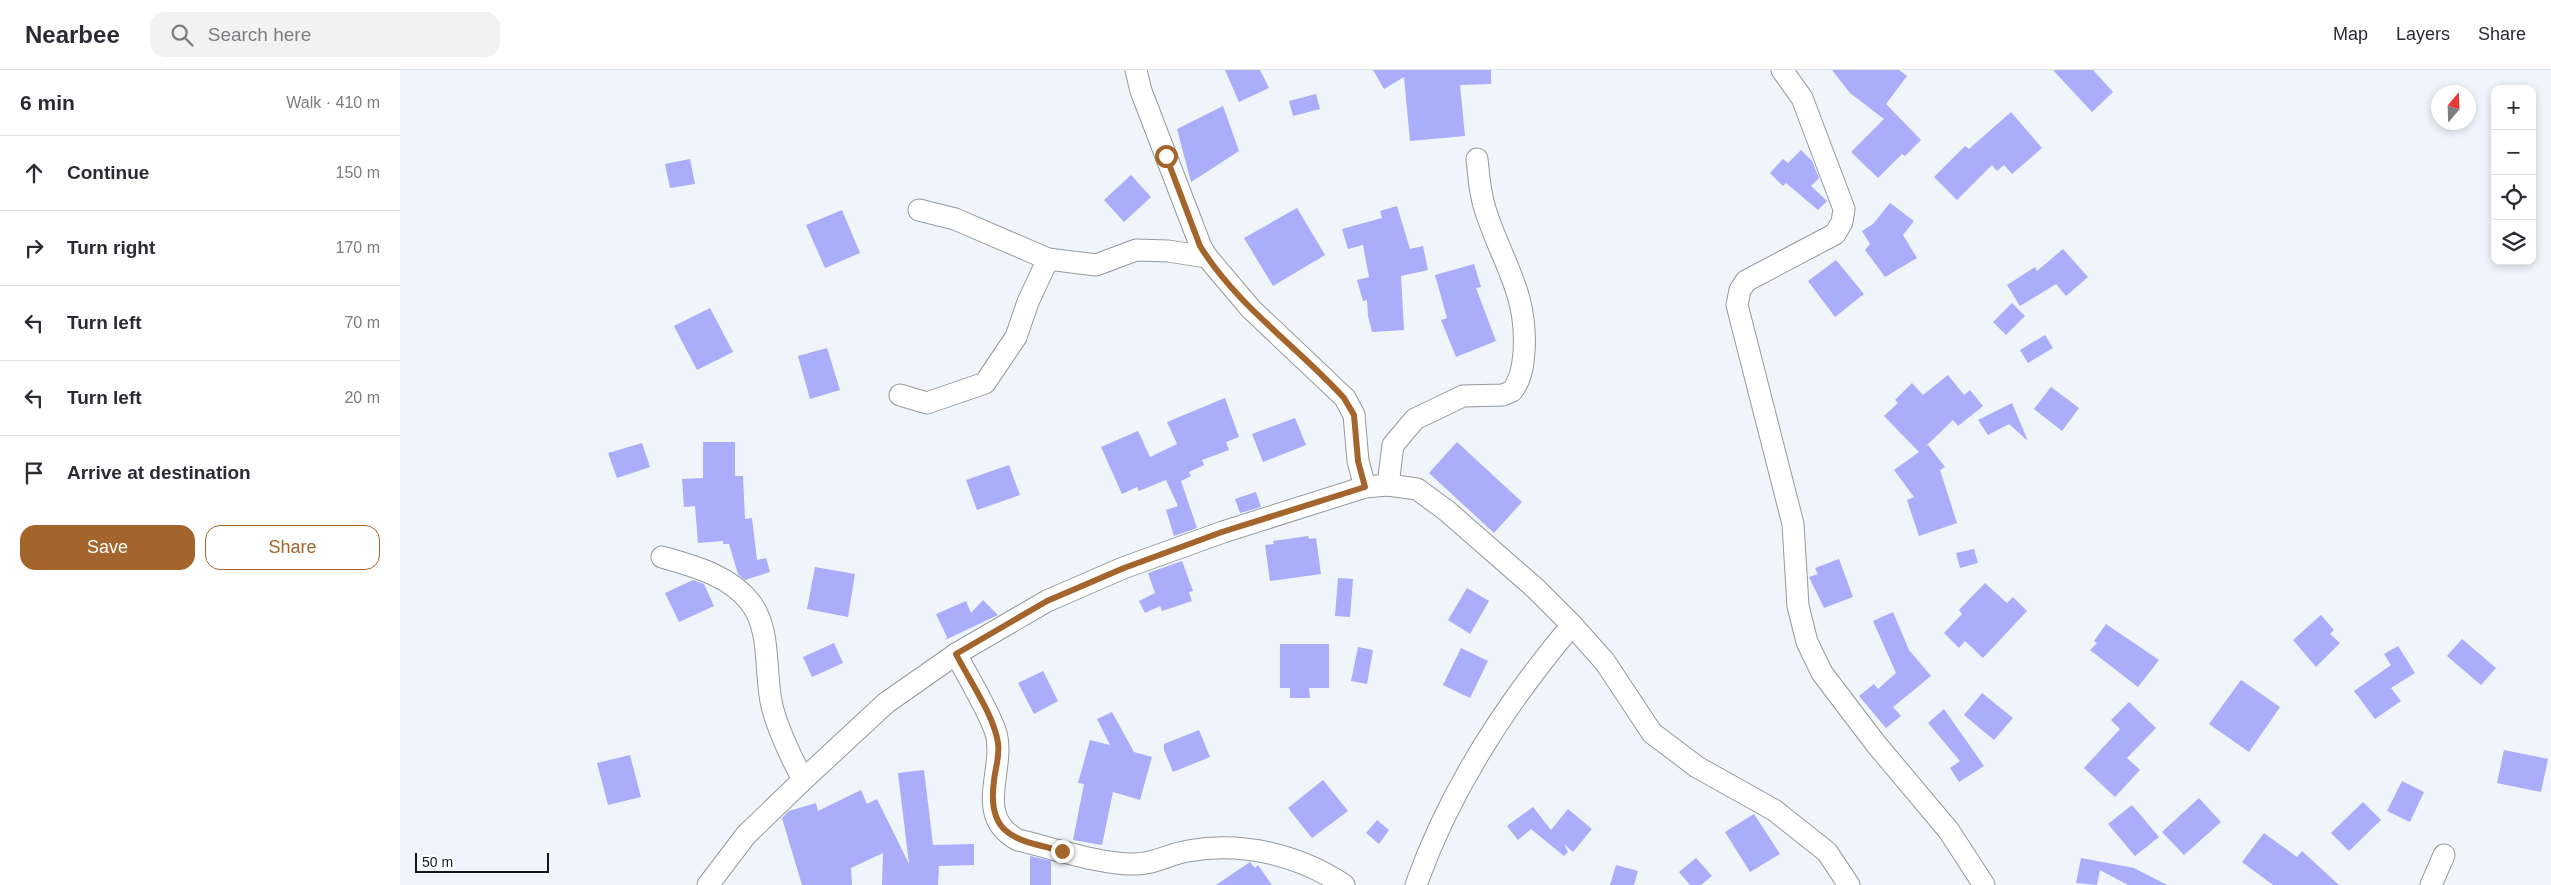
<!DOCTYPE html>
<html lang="en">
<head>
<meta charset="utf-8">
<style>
  :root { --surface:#fff; --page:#f2f2f3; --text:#2b2b33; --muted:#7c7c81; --line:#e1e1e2; --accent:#a3652b }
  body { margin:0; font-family:Arial,sans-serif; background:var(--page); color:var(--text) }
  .controls { position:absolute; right:15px; top:15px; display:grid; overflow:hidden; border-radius:10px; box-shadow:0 2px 8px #0003 }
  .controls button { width:45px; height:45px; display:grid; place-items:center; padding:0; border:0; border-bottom:1px solid var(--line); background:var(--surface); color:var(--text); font:25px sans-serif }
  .compass { position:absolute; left:2031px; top:15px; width:45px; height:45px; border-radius:50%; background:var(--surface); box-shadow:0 2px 8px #0003; rotate:19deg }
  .scale { position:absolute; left:15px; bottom:12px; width:134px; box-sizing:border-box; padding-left:5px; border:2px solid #141618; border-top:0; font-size:14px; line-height:18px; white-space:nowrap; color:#141618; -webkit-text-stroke:4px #fff; paint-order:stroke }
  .stop { position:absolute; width:15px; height:15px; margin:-11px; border:4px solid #a3652b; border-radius:50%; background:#fff }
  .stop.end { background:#a3652b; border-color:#fff; box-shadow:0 1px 5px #0008 }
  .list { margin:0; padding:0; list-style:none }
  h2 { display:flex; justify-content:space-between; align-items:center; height:65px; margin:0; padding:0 20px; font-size:21px }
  h2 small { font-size:16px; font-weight:400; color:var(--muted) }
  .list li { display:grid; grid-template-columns:32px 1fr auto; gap:15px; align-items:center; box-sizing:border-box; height:75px; padding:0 20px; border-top:1px solid var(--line) }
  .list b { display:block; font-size:19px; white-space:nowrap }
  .list em { font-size:16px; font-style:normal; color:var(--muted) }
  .actions { display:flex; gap:10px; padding:15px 20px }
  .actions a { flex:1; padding:11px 0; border:1px solid var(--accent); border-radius:15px; text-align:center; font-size:18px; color:var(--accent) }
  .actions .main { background:var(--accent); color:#fff }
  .icon { flex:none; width:28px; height:28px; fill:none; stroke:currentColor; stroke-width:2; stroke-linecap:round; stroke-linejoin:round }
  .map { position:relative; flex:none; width:2151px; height:815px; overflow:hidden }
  header { display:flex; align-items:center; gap:30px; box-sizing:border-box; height:70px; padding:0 25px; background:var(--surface); border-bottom:1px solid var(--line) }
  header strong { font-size:24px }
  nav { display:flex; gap:28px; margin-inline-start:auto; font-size:18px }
  .search { width:350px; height:45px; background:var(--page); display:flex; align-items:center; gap:12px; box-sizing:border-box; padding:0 18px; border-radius:15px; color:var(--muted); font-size:19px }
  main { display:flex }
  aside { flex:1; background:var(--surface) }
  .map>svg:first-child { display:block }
</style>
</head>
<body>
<header>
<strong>Nearbee</strong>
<div class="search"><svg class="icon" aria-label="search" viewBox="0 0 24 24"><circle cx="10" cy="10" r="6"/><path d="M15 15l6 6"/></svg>Search here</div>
<nav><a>Map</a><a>Layers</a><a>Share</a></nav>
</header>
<main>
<aside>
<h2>6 min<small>Walk · 410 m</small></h2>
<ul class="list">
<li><svg class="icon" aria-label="ahead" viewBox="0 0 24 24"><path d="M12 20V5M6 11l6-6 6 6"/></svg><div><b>Continue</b></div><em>150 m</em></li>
<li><svg class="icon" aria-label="right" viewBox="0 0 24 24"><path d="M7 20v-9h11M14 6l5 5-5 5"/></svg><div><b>Turn right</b></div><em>170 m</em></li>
<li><svg class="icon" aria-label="left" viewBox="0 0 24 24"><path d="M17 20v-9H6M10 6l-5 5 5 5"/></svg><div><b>Turn left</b></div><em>70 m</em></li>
<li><svg class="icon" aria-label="left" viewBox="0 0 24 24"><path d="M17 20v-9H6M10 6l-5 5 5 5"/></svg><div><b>Turn left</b></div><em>20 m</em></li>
<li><svg class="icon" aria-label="arrive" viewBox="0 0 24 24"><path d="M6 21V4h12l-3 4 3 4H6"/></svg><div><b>Arrive at destination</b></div></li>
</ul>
<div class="actions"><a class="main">Save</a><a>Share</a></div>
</aside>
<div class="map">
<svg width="2151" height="815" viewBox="0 0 2151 815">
  <rect width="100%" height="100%" fill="#eff5fa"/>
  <!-- building -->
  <g fill="#a9adfa">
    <path d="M825 0H860L869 18 839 32Z"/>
    <path d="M973 0H1091V14L1060 15 1065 66 1010 71 1004 7 984 19Z"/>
    <path d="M1432 0H1499L1507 6 1486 34 1521 70 1505 86 1502 84 1478 108 1451 82 1484 49 1450 23Z"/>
    <path d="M1653 0H1693L1713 22 1692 42Z"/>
    <path d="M916 24 920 39 893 46 889 31Z"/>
    <path d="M823 36 839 81 791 112 777 59Z"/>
    <path d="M1611 42 1642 78 1612 104 1604 95 1597 101 1592 95 1557 130 1534 107 1565 76 1569 79Z"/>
    <path d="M1401 80 1412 91 1419 108 1411 116 1427 131 1418 140 1386 113 1383 116 1370 103 1383 89 1388 93Z"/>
    <path d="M290 89 295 114 270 118 265 94Z"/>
    <path d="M731 105 751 127 724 152 704 130Z"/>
    <path d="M1490 133 1514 151 1503 165 1517 188 1485 207 1465 180 1470 174 1462 161 1473 154Z"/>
    <path d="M997 136 1010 179 1023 176 1028 200 1001 206 1004 260 972 262 968 246 967 230 963 231 957 210 969 207 963 175 948 179 942 159 982 148 980 141Z"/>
    <path d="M897 138 925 185 873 216 844 168Z"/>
    <path d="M442 140 460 183 425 198 406 155Z"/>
    <path d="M1663 179 1688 207 1666 226 1656 214 1620 236 1607 215 1635 197 1637 201Z"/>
    <path d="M1436 190 1464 224 1435 247 1408 211Z"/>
    <path d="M1074 194 1081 217 1076 218 1096 271 1056 287 1041 250 1047 248 1035 205Z"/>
    <path d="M1612 233 1625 246 1606 265 1593 252Z"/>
    <path d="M310 238 333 282 297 300 274 256Z"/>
    <path d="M1645 265 1653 278 1628 293 1620 280Z"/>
    <path d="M427 278 440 320 410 329 398 286Z"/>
    <path d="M1548 305 1564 325 1570 320 1583 336 1558 356 1553 350 1525 377 1528 375 1545 397 1540 400 1557 453 1519 466 1507 430 1514 427 1494 400 1519 382 1484 346 1498 333 1495 330 1512 313 1523 325Z"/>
    <path d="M1651 317 1679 338 1662 361 1634 339Z"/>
    <path d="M825 328 839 367 826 372 829 380 802 390 804 395 789 402 791 406 781 411 797 458 774 466 766 440 778 436 766 410 739 421 737 417 722 424 701 377 738 361 750 387 777 374 767 352Z"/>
    <path d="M1612 333 1628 371 1609 354 1588 365 1578 350Z"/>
    <path d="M895 348 906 375 863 392 852 364Z"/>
    <path d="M303 372H335V406H343L345 449 352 448 357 490 366 488 370 502 345 510 338 504 329 474H323V471L298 473 295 436 284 437 282 409 303 408Z"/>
    <path d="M1057 372 1122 432 1094 463 1029 403Z"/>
    <path d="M242 373 250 397 217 408 208 383Z"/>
    <path d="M609 395 620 425 577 440 566 410Z"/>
    <path d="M856 422 861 437 840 443 835 429Z"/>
    <path d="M908 466 909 469 916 468 921 504 870 511 865 475 874 474 873 471Z"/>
    <path d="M1574 479 1578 493 1560 498 1556 483Z"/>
    <path d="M1439 489 1453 527 1424 538 1409 507 1418 504 1415 498Z"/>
    <path d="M782 491 793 521 789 522 792 531 762 541 760 536 745 543 739 531 755 523 748 503Z"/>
    <path d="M415 497 455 504 448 547 407 539Z"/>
    <path d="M938 508 953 509 950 547 935 546Z"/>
    <path d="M293 510 304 514 314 536 279 552 265 523Z"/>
    <path d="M1585 513 1607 533 1613 527 1627 541 1583 588 1565 571 1559 578 1544 563 1562 544 1559 540Z"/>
    <path d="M1067 518 1089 531 1070 564 1048 550Z"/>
    <path d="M583 530 598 545 545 570 547 567 536 544 566 531 571 543Z"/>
    <path d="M1493 542 1509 580 1531 606 1493 637 1501 646 1486 658 1459 626 1474 614 1478 619 1496 603 1473 551Z"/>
    <path d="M1921 545 1934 560 1930 564 1940 573 1916 597 1893 570Z"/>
    <path d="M1706 554 1759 590 1738 617 1690 580 1697 573 1694 571Z"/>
    <path d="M2062 569 2096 598 2081 615 2047 586Z"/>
    <path d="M434 573 443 593 412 607 403 587Z"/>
    <path d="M880 574H929V618H909L910 628H890V618H880Z"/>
    <path d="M1998 576 2015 603 1991 618 2001 631 1975 649 1954 621 1991 595 1984 584Z"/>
    <path d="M958 577 973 580 967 614 951 611Z"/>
    <path d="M1061 578 1088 591 1070 628 1043 615Z"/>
    <path d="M643 601 658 631 634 644 618 613Z"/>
    <path d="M1841 610 1880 637 1849 682 1809 654Z"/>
    <path d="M1582 623 1613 648 1594 670 1564 645Z"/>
    <path d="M1729 632 1756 658 1727 688 1740 700 1715 727 1684 698 1720 659 1711 650Z"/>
    <path d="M1544 639 1584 696 1559 712 1550 698 1560 691 1528 653Z"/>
    <path d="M712 642 734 682 752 687 740 730 713 722 702 775 673 770 684 714 678 713 690 670 710 675 697 649Z"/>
    <path d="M799 660 810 687 773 702 764 680V674Z"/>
    <path d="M2104 680 2148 689 2141 722 2097 713Z"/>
    <path d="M230 685 241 727 208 735 197 693Z"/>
    <path d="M524 700 533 775 574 774V795L539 796 538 815H482L483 783 451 798 452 815H402L382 748 389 741 416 733 418 741 461 720 467 734 477 729 509 794 498 703Z"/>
    <path d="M923 710 948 741 912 768 888 738Z"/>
    <path d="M2002 711 2024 722 2010 752 1987 741Z"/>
    <path d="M1799 728 1821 752 1784 785 1762 762Z"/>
    <path d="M1963 732 1981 750 1949 781 1931 763Z"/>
    <path d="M1732 735 1759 767 1735 786 1708 754Z"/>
    <path d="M1133 737 1151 760 1168 739 1192 759 1173 782 1164 774 1168 782 1164 786 1131 759 1118 770 1107 756Z"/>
    <path d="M1354 744 1380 784 1350 802 1325 762Z"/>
    <path d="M977 750 989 760 979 774 966 763Z"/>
    <path d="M1864 763 1897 787 1902 781 1939 815H1873L1842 792Z"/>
    <path d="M630 786 651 791V815H630Z"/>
    <path d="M1296 788 1312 806 1301 815H1290L1279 802Z"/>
    <path d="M1681 788 1734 798 1767 815H1728L1700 800 1697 815 1676 813Z"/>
    <path d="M850 792 855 798 858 795 872 815H816Z"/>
    <path d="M1216 795 1238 801 1234 815H1210Z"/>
  </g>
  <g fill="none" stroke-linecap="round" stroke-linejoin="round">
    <defs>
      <g id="minor">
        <path d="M736 0 741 21 801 177 807 187 851 239 945 328 954 345 958 391 965 417"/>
        <path d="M1382 0 1402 28 1444 139 1442 152 1435 164 1346 211 1340 220 1337 235 1393 454 1398 536 1407 572 1422 603 1476 674 1549 761 1584 815"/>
        <path d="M519 140 555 149 648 189 696 195 736 180 768 181 807 187"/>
        <path d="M500 325 527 333 585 313 616 267 628 232 648 189"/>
        <path d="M988 415 993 375 1015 349 1063 326 1103 325 1112 321C1121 310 1123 296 1124 282 1128 224 1103 194 1086 142 1080 125 1079 108 1077 89"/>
        <path d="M262 487C293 496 329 505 350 532 372 560 364 603 372 636 378 661 391 687 403 710"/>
        <path d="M556 584C569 609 585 634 595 660 608 697 571 745 618 770 652 778 699 794 733 794 752 795 769 784 788 781 842 771 899 785 944 815"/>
        <path d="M308 815 346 765 403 710 486 633 556 584 647 531 723 498 823 462 965 417 988 415 1017 419 1047 441 1135 518 1172 555 1205 592 1252 663 1297 697 1374 740 1427 782 1449 815"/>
        <path d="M1016 815C1050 719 1107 632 1172 555"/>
        <path d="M2031 815 2044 785"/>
      </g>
    </defs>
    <!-- minor casing -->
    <use href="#minor" stroke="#94999e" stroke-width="23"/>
    <!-- minor -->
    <use href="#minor" stroke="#fff" stroke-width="21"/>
  </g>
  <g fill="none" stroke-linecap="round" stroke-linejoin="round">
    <!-- route -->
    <path stroke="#a3652b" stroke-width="6" d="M662 781C619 770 586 768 594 711 595 699 600 686 598 673 594 645 569 610 556 584L647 531 724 498 822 462 965 417 958 391 954 345 944 328C898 277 837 236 800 176L766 86"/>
  </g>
</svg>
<div class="controls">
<button>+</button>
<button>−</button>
<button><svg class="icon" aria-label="locate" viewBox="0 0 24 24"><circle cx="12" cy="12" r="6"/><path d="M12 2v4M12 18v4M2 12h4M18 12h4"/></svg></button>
<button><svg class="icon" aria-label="layers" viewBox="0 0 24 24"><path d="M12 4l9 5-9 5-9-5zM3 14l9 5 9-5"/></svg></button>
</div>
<svg class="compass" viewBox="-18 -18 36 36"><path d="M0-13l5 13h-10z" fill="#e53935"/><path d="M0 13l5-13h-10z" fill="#7c7c81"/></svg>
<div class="scale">50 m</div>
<div class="stop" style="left:766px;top:86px"></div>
<div class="stop end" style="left:662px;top:781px"></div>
</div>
</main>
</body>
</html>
